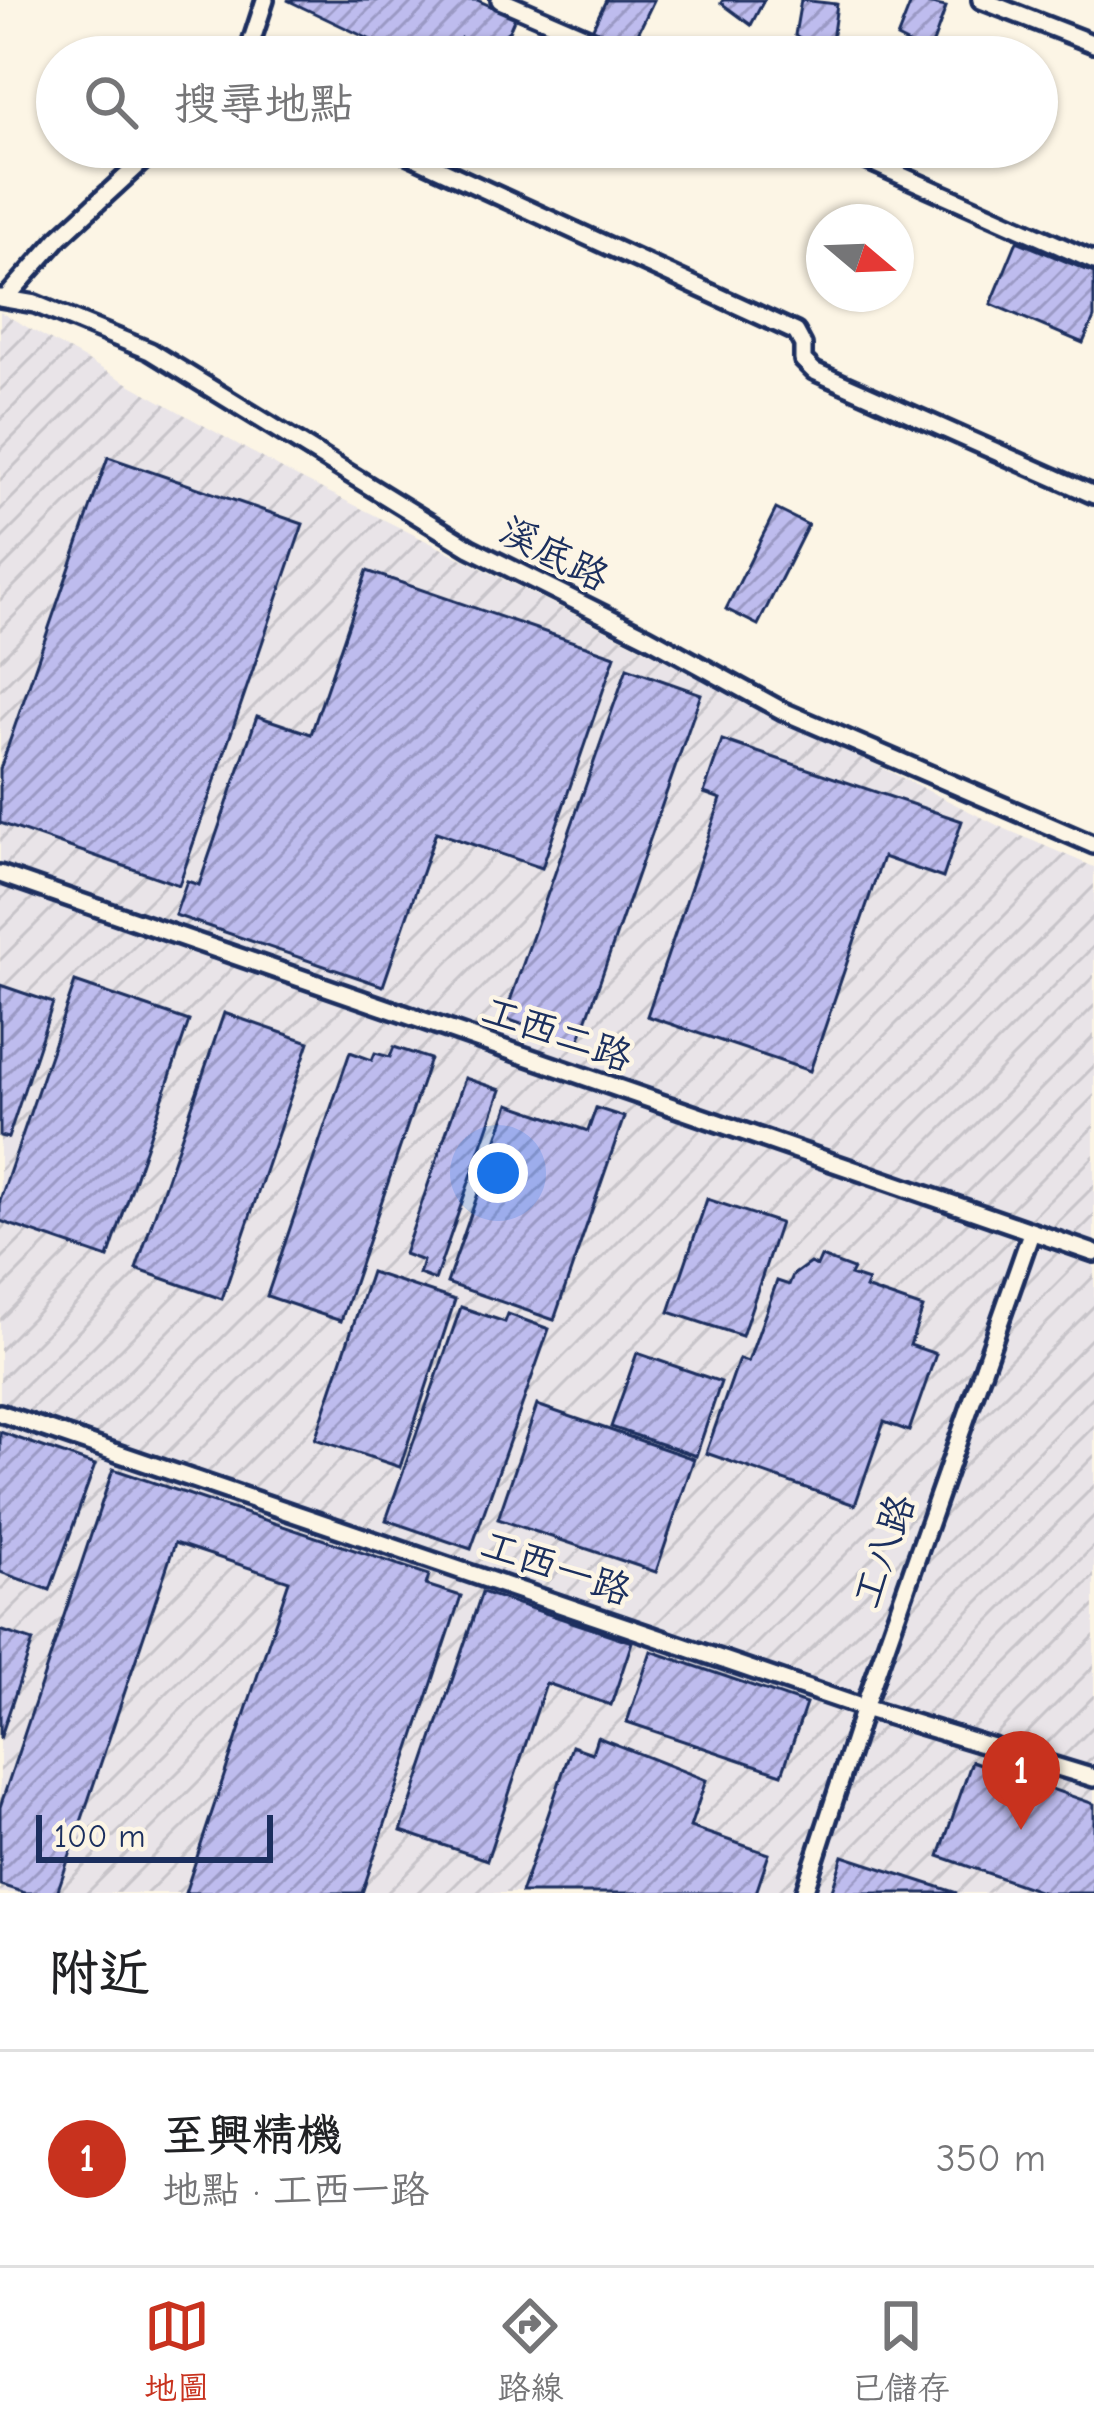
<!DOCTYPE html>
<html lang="zh-TW">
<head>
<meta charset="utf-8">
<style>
  :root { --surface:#fff; --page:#f2f2f2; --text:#202124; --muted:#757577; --line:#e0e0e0; --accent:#c8321e }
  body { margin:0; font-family:"Comic Neue","LXGW WenKai TC",sans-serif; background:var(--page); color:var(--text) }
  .compass { position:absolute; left:806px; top:204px; width:108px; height:108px; border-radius:50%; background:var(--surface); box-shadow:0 3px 9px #0004; rotate:109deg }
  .scale { position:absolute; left:36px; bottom:30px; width:237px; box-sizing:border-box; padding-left:12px; border:6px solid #1b2f5e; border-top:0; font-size:33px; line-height:42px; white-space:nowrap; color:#1b2f5e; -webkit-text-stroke:9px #fcf5e5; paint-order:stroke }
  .you { position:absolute; left:498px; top:1173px; width:42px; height:42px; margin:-30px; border:9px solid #fff; border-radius:50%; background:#1a73e8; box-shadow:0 0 0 18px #1a73e833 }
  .badge { display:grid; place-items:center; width:78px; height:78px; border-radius:50%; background:var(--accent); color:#fff; font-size:39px; font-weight:700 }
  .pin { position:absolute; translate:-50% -99px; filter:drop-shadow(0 3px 6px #0008) }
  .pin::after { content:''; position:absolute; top:63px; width:42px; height:36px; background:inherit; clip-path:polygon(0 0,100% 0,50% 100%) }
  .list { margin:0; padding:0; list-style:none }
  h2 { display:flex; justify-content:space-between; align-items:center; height:156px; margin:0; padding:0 48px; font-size:51px }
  h2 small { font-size:39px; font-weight:400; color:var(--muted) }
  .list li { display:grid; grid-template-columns:78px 1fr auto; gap:36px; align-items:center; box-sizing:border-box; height:216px; padding:0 48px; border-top:3px solid var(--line) }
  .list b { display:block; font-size:45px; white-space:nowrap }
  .list p { margin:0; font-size:39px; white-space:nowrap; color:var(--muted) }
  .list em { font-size:39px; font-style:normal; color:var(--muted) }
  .icon { flex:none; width:66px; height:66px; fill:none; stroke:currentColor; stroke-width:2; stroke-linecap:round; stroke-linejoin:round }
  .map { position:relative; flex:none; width:1094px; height:1893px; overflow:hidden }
  .search { position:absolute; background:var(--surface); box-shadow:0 3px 9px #0004; left:36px; right:36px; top:36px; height:132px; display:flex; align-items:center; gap:30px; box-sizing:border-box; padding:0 42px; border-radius:66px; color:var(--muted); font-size:45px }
  .sheet { height:372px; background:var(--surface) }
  nav { display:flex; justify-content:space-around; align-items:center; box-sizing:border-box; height:168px; border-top:3px solid var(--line); background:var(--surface); font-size:33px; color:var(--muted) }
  nav a { display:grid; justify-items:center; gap:6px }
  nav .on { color:var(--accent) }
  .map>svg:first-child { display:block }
</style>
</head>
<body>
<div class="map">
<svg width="1094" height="1893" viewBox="0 0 1094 1893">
  <defs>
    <pattern id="industrial-furrows" width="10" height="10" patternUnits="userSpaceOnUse" patternTransform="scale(3)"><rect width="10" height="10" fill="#e9e4e8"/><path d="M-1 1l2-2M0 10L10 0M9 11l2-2" fill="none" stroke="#c7c4c9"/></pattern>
    <pattern id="building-hatch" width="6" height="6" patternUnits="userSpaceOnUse" patternTransform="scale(3)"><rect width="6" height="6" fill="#bebcee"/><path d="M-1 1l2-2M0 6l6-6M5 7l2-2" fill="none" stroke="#9a99c4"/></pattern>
  </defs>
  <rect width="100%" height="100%" fill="#fcf5e5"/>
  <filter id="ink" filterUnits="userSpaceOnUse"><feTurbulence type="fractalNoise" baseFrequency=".00833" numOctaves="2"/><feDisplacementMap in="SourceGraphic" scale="24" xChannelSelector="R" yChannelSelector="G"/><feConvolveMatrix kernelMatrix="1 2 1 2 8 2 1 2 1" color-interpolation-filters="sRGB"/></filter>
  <g filter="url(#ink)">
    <!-- industrial -->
    <path fill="url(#industrial-furrows)" d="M0 312 284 470 1003 828 1094 867V1893H0Z"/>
    <!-- building -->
    <g fill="url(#building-hatch)" stroke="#1b2f5e" stroke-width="3">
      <path d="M287 0H477L515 17 509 31 486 49 461 38 452 57H407Z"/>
      <path d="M606 0H654L627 56 588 38Z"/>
      <path d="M723 0H764L751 25 721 3Z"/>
      <path d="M801 0 837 4 830 56 795 35Z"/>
      <path d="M912 0 946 7 929 54 897 38Z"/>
      <path d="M1017 241 1094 273V318L1083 343 991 304Z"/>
      <path d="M108 457 303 524 179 885 0 823V769Z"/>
      <path d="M776 509 808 525 758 625 726 609Z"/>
      <path d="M367 571 615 656 542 868 436 832 383 986 175 915 187 881 199 885 257 716 311 734Z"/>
      <path d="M627 668 701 694 578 1044 504 1018Z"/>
      <path d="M722 740 962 821 943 878 883 857 810 1071 647 1016 721 799 704 793Z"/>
      <path d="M75 982 189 1021 108 1258 0 1221V1200Z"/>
      <path d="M0 985 53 1003 8 1138 0 1136Z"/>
      <path d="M224 1013 309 1042 222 1299 136 1269Z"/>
      <path d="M394 1047 430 1059 341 1321 267 1296 350 1052 372 1060 375 1053 390 1057Z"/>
      <path d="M465 1078 501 1090 435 1280 419 1274 423 1261 404 1254Z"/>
      <path d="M509 1104 588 1131 596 1108 624 1117 554 1320 447 1283Z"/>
      <path d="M707 1199 780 1223 742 1336 669 1312Z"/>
      <path d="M821 1257 853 1269 850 1275 868 1281 865 1288 923 1308 910 1345 936 1354 909 1431 884 1422 855 1505 706 1453 739 1359 748 1362 777 1281 789 1285 793 1275 810 1263 817 1266Z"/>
      <path d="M371 1272 455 1300 400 1467 315 1439Z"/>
      <path d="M461 1307 505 1322 508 1314 549 1329 471 1549 386 1520Z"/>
      <path d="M637 1353 721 1382 696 1456 611 1427Z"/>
      <path d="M537 1405 694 1459 656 1572 498 1519Z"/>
      <path d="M0 1432 95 1465 50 1590 0 1572Z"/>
      <path d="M113 1469 429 1575 426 1585 461 1596 362 1893H185L289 1581 175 1543 57 1893H25L0 1885V1807Z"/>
      <path d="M482 1592 632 1642 611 1705 546 1683 487 1860 401 1831Z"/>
      <path d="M0 1630 33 1641 0 1739Z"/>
      <path d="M651 1651 806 1704 782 1774 627 1722Z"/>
      <path d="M597 1737 706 1780 690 1827 769 1854 756 1893H521L572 1746 592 1753Z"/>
      <path d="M972 1761 1094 1804V1893H1044L939 1856Z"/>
      <path d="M843 1856 957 1893H831Z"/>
    </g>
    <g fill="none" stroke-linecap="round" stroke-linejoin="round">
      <defs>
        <g id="minor">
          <path d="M500 0 632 57"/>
          <path d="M981 0 1094 44"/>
          <path d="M241 57 251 43 265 0"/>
          <path d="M392 147 796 332 803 345V360L814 371 1094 495"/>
          <path d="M837 147 1094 261"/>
          <path d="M0 298 35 304 150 351 470 548 648 637 783 711 1094 845"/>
          <path d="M6 298 59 238 158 147"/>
          <path d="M0 874 1094 1253"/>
          <path d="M0 1413 864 1708 1094 1778"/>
          <path d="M804 1893 864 1708 1031 1233"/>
        </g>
      </defs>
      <!-- minor casing -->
      <use href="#minor" stroke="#1b2f5e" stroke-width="24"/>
      <!-- minor -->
      <use href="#minor" stroke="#fcf5e5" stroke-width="15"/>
    </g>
  </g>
  <g text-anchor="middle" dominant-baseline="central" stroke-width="9" stroke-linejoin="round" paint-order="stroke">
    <!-- street labels -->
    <g font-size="39" fill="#1b2f5e" stroke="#fcf5e5">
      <text transform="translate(554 554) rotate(27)">溪底路</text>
      <text transform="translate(557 1034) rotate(19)">工西二路</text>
      <text transform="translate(884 1551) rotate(-71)">工八路</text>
      <text transform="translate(556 1568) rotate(19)">工西一路</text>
    </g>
  </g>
</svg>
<svg class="compass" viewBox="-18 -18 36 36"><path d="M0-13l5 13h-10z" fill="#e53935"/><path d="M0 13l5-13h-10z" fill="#757577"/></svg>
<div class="scale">100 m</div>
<div class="you"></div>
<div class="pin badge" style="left:1021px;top:1830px">1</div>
<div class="search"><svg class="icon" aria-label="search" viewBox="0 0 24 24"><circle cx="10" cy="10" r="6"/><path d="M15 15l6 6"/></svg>搜尋地點</div>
</div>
<section class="sheet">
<h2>附近<small></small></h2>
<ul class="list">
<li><span class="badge">1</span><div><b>至興精機</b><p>地點 · 工西一路</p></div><em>350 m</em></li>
</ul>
</section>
<nav>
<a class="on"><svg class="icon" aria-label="map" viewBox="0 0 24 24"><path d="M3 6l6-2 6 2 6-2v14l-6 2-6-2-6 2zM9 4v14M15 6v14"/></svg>地圖</a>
<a><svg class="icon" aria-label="directions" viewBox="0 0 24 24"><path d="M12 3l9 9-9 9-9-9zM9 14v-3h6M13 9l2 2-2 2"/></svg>路線</a>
<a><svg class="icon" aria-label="saved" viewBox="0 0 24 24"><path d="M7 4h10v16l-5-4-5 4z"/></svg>已儲存</a>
</nav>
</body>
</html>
